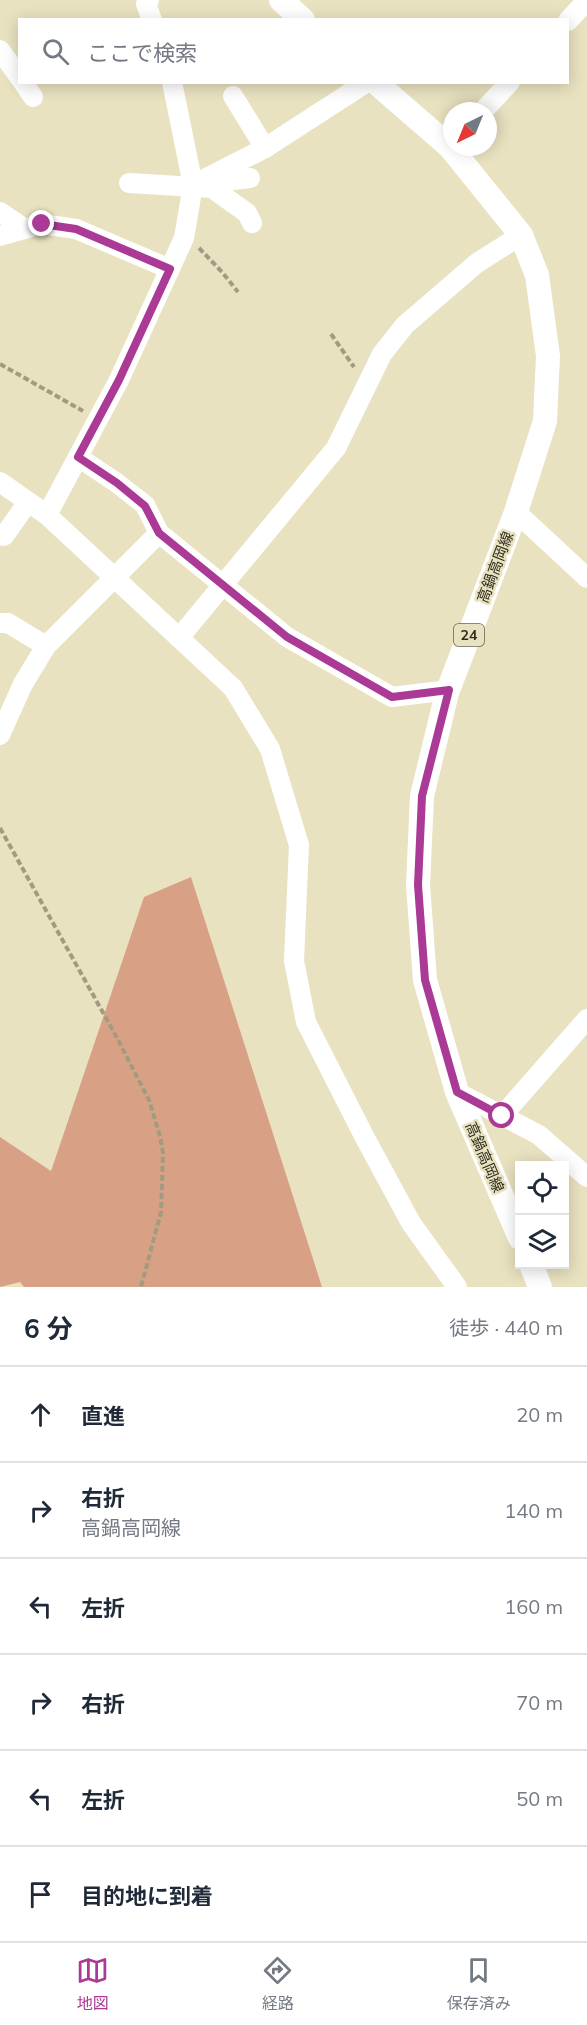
<!DOCTYPE html>
<html lang="ja">
<head>
<meta charset="utf-8">
<style>
  :root { --surface:#fff; --page:#f2f2f3; --text:#1f2937; --muted:#747a83; --line:#e0e1e3; --accent:#ab3a96 }
  body { margin:0; font-family:Mulish,"Noto Sans JP",sans-serif; background:var(--page); color:var(--text) }
  .controls { position:absolute; right:18px; bottom:18px; display:grid; overflow:hidden; border-radius:0px; box-shadow:0 3px 15px #0003 }
  .controls button { width:54px; height:54px; display:grid; place-items:center; padding:0; border:0; border-bottom:2px solid var(--line); background:var(--surface); color:var(--text); font:30px sans-serif }
  .compass { position:absolute; left:443px; top:102px; width:54px; height:54px; border-radius:50%; background:var(--surface); box-shadow:0 3px 15px #0003; rotate:223deg }
  .stop { position:absolute; width:18px; height:18px; margin:-14px; border:4px solid #ab3a96; border-radius:50%; background:#fff }
  .stop.end { background:#ab3a96; border-color:#fff; box-shadow:0 2px 6px #0008 }
  .list { margin:0; padding:0; list-style:none }
  h2 { display:flex; justify-content:space-between; align-items:center; height:78px; margin:0; padding:0 24px; font-size:26px }
  h2 small { font-size:20px; font-weight:400; color:var(--muted) }
  .list li { display:grid; grid-template-columns:39px 1fr auto; gap:18px; align-items:center; box-sizing:border-box; height:96px; padding:0 24px; border-top:2px solid var(--line) }
  .list b { display:block; font-size:22px; white-space:nowrap }
  .list p { margin:0; font-size:20px; white-space:nowrap; color:var(--muted) }
  .list em { font-size:20px; font-style:normal; color:var(--muted) }
  .icon { flex:none; width:33px; height:33px; fill:none; stroke:currentColor; stroke-width:2; stroke-linecap:round; stroke-linejoin:round }
  .map { position:relative; flex:none; width:587px; height:1287px; overflow:hidden }
  .search { position:absolute; background:var(--surface); box-shadow:0 3px 15px #0003; left:18px; right:18px; top:18px; height:66px; display:flex; align-items:center; gap:15px; box-sizing:border-box; padding:0 21px; border-radius:0px; color:var(--muted); font-size:22px }
  .sheet { height:654px; background:var(--surface) }
  nav { display:flex; justify-content:space-around; align-items:center; box-sizing:border-box; height:84px; border-top:2px solid var(--line); background:var(--surface); font-size:16px; color:var(--muted) }
  nav a { display:grid; justify-items:center; gap:3px }
  nav .on { color:var(--accent) }
  .map>svg:first-child { display:block }
</style>
</head>
<body>
<div class="map">
<svg width="587" height="1287" viewBox="0 0 587 1287">
  <rect width="100%" height="100%" fill="#e9e2c0"/>
  <!-- forest -->
  <path fill="#d8a185" d="M191 877 322 1287H24L20 1282 0 1287V1137L51 1171 144 897Z"/>
  <g fill="none" stroke-linecap="round" stroke-linejoin="round">
    <!-- path -->
    <g stroke="#a09b81" stroke-width="4" stroke-dasharray="6 3" stroke-linecap="butt">
      <path d="M199 248 222 272 238 292"/>
      <path d="M331 334 354 367"/>
      <path d="M0 364 83 411"/>
      <path d="M0 828 116 1036 149 1100 160 1136 163 1153 161 1212 141 1287"/>
    </g>
    <!-- minor -->
    <g stroke="#fff" stroke-width="20">
      <path d="M149 0 146 4 152 20"/>
      <path d="M568 21 587 0"/>
      <path d="M0 50 20 78"/>
      <path d="M23 82 33 97"/>
      <path d="M233 96 265 148"/>
      <path d="M483 111 510 82"/>
      <path d="M129 183 212 188 247 213 252 223"/>
      <path d="M207 183 250 178"/>
      <path d="M193 185 265 148 367 82"/>
      <path d="M0 212 25 229"/>
      <path d="M0 236 42 224 76 229 170 269"/>
      <path d="M0 482 47 515 233 688 270 749 299 845 294 961 306 1022 364 1136 411 1223 457 1287"/>
      <path d="M516 512 587 578"/>
      <path d="M47 515 119 380 184 238 193 185 172 82"/>
      <path d="M159 533 287 637 392 697 449 690"/>
      <path d="M4 536 28 502"/>
      <path d="M0 623H8L46 646"/>
      <path d="M179 638 336 448 382 354 405 325 477 263 521 235"/>
      <path d="M0 735 23 684 46 646 159 533 145 505 117 483 78 457"/>
      <path d="M457 1092 539 1135 587 1177"/>
      <path d="M502 1116 587 1019"/>
    </g>
    <!-- major -->
    <g stroke="#fff" stroke-width="24">
      <path d="M281 0 303 20"/>
      <path d="M375 82 450 147 521 235 537 275 548 356 545 421 516 512 447 693 422 796 418 885 425 980 457 1092 520 1238"/>
      <path d="M531 1264 540 1287"/>
    </g>
  </g>
  <g fill="none" stroke-linecap="round" stroke-linejoin="round">
    <!-- route -->
    <path stroke="#ab3a96" stroke-width="8" d="M42 224 76 229 170 269 119 380 78 457 117 483 145 506 159 533 287 637 392 697 449 690 422 796 418 885 425 980 457 1092 502 1116"/>
  </g>
  <g text-anchor="middle" dominant-baseline="central" stroke-width="5" stroke-linejoin="round" paint-order="stroke">
    <!-- shield labels -->
    <rect fill="#e9e2c0" stroke="#65624f" stroke-width="1.5" x="454" y="624" width="30" height="22" rx="4.5"/>
    <g font-size="14" font-weight="bold" fill="#2d2b1e">
      <text x="469" y="635">24</text>
    </g>
    <!-- street labels -->
    <g font-size="15" fill="#2d2b1e" stroke="#e9e2c0">
      <text transform="translate(495 567) rotate(-69)">高鍋高岡線</text>
      <text transform="translate(485 1157) rotate(67)">高鍋高岡線</text>
    </g>
  </g>
</svg>
<div class="controls">
<button><svg class="icon" aria-label="locate" viewBox="0 0 24 24"><circle cx="12" cy="12" r="6"/><path d="M12 2v4M12 18v4M2 12h4M18 12h4"/></svg></button>
<button><svg class="icon" aria-label="layers" viewBox="0 0 24 24"><path d="M12 4l9 5-9 5-9-5zM3 14l9 5 9-5"/></svg></button>
</div>
<svg class="compass" viewBox="-18 -18 36 36"><path d="M0-13l5 13h-10z" fill="#e53935"/><path d="M0 13l5-13h-10z" fill="#747a83"/></svg>
<div class="stop" style="left:502px;top:1116px"></div>
<div class="stop end" style="left:42px;top:224px"></div>
<div class="search"><svg class="icon" aria-label="search" viewBox="0 0 24 24"><circle cx="10" cy="10" r="6"/><path d="M15 15l6 6"/></svg>ここで検索</div>
</div>
<section class="sheet">
<h2>6 分<small>徒歩 · 440 m</small></h2>
<ul class="list">
<li><svg class="icon" aria-label="ahead" viewBox="0 0 24 24"><path d="M12 20V5M6 11l6-6 6 6"/></svg><div><b>直進</b></div><em>20 m</em></li>
<li><svg class="icon" aria-label="right" viewBox="0 0 24 24"><path d="M7 20v-9h11M14 6l5 5-5 5"/></svg><div><b>右折</b><p>高鍋高岡線</p></div><em>140 m</em></li>
<li><svg class="icon" aria-label="left" viewBox="0 0 24 24"><path d="M17 20v-9H6M10 6l-5 5 5 5"/></svg><div><b>左折</b></div><em>160 m</em></li>
<li><svg class="icon" aria-label="right" viewBox="0 0 24 24"><path d="M7 20v-9h11M14 6l5 5-5 5"/></svg><div><b>右折</b></div><em>70 m</em></li>
<li><svg class="icon" aria-label="left" viewBox="0 0 24 24"><path d="M17 20v-9H6M10 6l-5 5 5 5"/></svg><div><b>左折</b></div><em>50 m</em></li>
<li><svg class="icon" aria-label="arrive" viewBox="0 0 24 24"><path d="M6 21V4h12l-3 4 3 4H6"/></svg><div><b>目的地に到着</b></div></li>
</ul>
</section>
<nav>
<a class="on"><svg class="icon" aria-label="map" viewBox="0 0 24 24"><path d="M3 6l6-2 6 2 6-2v14l-6 2-6-2-6 2zM9 4v14M15 6v14"/></svg>地図</a>
<a><svg class="icon" aria-label="directions" viewBox="0 0 24 24"><path d="M12 3l9 9-9 9-9-9zM9 14v-3h6M13 9l2 2-2 2"/></svg>経路</a>
<a><svg class="icon" aria-label="saved" viewBox="0 0 24 24"><path d="M7 4h10v16l-5-4-5 4z"/></svg>保存済み</a>
</nav>
</body>
</html>
